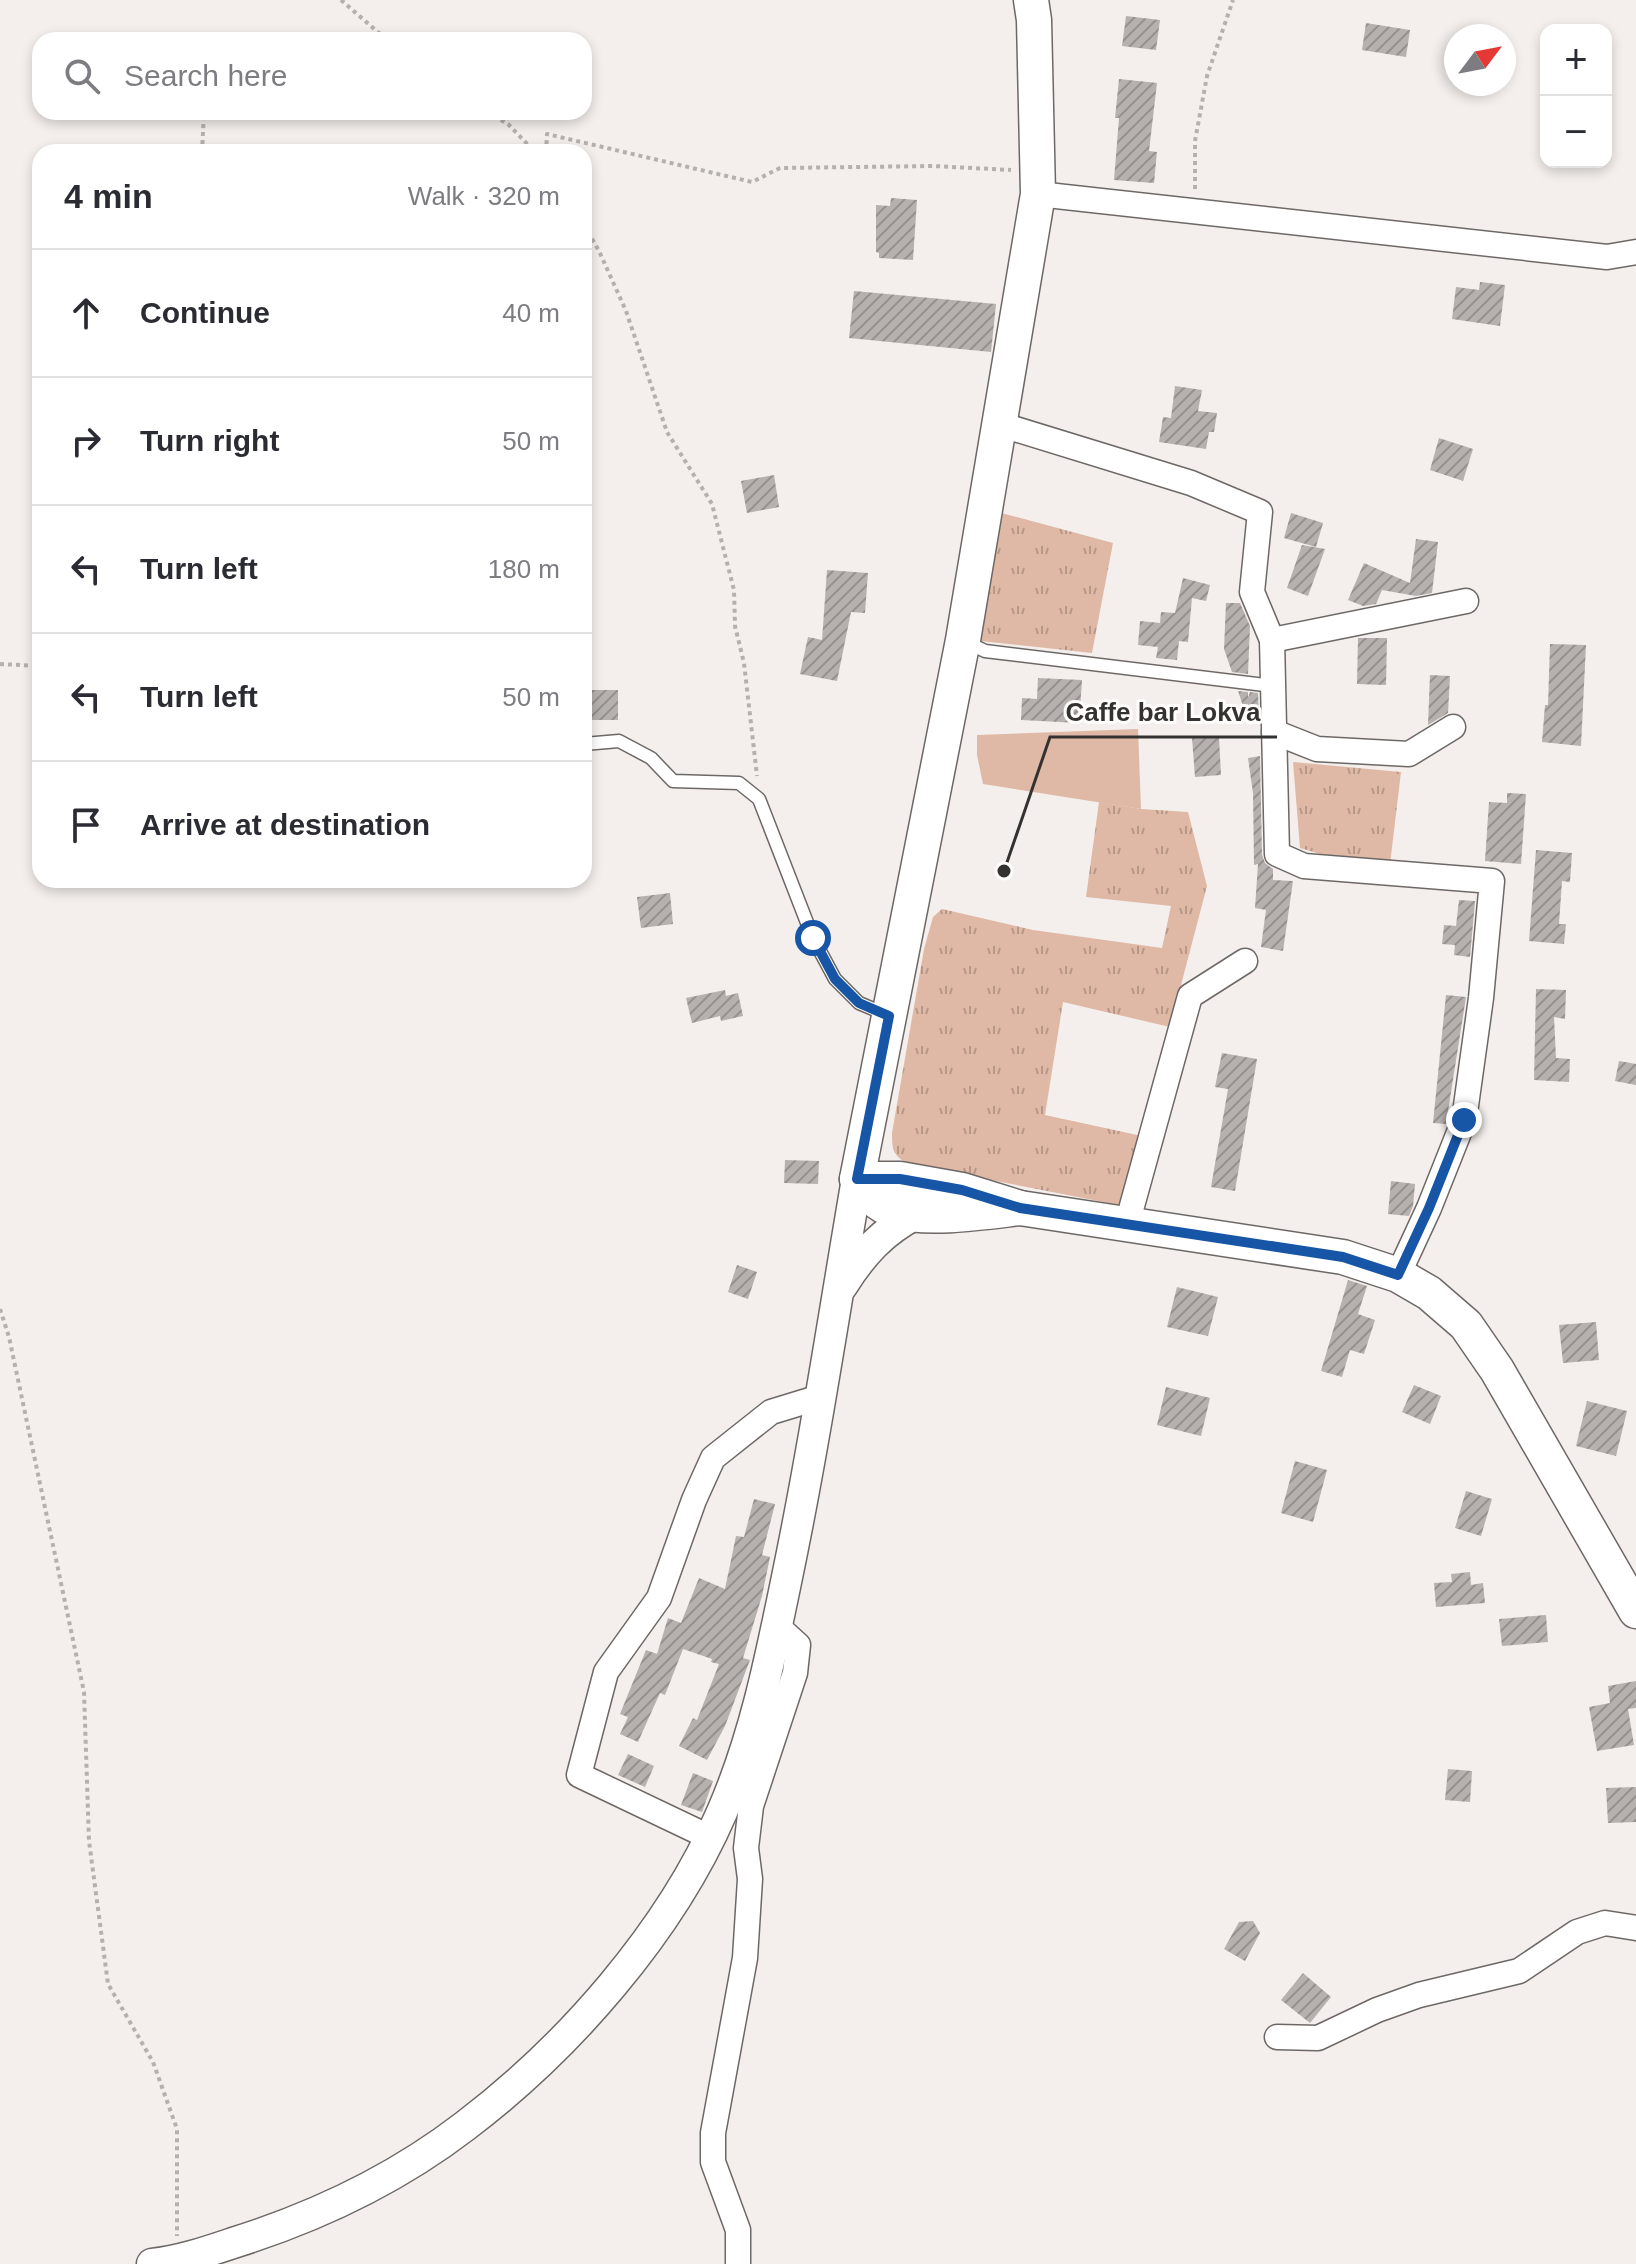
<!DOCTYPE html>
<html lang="en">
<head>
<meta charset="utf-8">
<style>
  :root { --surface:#fff; --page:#f7f7f7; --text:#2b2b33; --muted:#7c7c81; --line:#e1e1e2 }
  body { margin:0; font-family:Helvetica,sans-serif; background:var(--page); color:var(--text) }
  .controls { position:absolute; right:24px; top:24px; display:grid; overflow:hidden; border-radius:16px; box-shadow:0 4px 12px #0003 }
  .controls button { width:72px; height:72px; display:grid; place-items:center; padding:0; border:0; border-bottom:2px solid var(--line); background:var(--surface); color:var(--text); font:40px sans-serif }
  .compass { position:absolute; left:1444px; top:24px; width:72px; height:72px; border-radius:50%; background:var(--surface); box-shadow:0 4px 12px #0003; rotate:58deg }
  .stop { position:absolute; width:24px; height:24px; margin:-18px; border:6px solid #1755a6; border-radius:50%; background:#fff }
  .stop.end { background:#1755a6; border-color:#fff; box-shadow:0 2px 8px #0008 }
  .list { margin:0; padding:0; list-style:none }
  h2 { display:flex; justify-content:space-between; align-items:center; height:104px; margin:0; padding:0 32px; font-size:34px }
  h2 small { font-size:26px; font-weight:400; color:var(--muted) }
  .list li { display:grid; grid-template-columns:52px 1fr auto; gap:24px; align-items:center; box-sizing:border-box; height:128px; padding:0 32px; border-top:2px solid var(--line) }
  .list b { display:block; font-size:30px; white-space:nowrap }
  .list em { font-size:26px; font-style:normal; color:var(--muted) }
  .icon { flex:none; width:44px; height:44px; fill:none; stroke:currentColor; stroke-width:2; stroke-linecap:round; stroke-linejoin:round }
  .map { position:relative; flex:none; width:1636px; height:2264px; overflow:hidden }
  .search { position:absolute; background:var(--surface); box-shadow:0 4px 12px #0003; left:32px; top:32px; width:560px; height:88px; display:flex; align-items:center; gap:20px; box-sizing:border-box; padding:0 28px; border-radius:24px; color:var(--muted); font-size:30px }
  .panel { position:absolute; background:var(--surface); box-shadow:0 4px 12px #0003; left:32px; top:144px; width:560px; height:744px; border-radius:24px }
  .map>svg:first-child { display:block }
</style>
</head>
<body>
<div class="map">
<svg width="1636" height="2264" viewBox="0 0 1636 2264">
  <defs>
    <pattern id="grass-tufts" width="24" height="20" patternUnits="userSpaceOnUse" patternTransform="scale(2)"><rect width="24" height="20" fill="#dfb9a6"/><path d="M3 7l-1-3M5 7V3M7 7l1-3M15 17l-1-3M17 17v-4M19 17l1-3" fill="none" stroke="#b69788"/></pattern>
    <pattern id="building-hatch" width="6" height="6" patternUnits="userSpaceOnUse" patternTransform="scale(2)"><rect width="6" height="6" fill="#b6b1af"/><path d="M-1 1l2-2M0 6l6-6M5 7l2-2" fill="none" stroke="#95918f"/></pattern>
  </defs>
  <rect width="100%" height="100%" fill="#f4efec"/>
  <!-- grass -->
  <g fill="url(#grass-tufts)">
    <path d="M998 512 1113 543 1092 653 980 641Z"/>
    <path d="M1293 762 1401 772 1390 864H1354L1300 848Z"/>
    <path d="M1099 802 1141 809 1188 812 1207 886 1170 1027 1063 1002 1045 1115 1142 1136 1124 1206 909 1164C893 1156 892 1150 892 1133L924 949 933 917 942 909 1033 930 1162 948 1171 906 1086 897Z"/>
  </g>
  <!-- green -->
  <path fill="#dfb9a6" d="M1138 729 1141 809 983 784 977 755V735Z"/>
  <!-- building -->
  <g fill="url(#building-hatch)">
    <path d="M1126 16 1160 20 1156 50 1122 46Z"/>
    <path d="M1366 23 1410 30 1406 57 1362 50Z"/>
    <path d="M1119 79 1157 83 1149 151 1157 152 1154 183 1114 180 1119 118H1115Z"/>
    <path d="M891 198 917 200 913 260 879 258V253L876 252V205L890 206Z"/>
    <path d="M1480 282 1505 285 1500 326 1452 319 1456 287 1479 290Z"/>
    <path d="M854 291 996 304 991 352 849 338Z"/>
    <path d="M1175 386 1202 390 1198 411 1217 413 1214 432H1209L1206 449 1159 442 1163 417 1171 418Z"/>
    <path d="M1439 438 1473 449 1463 481 1430 470Z"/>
    <path d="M774 475 779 507 747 513 741 481Z"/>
    <path d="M1291 513 1323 523 1316 547 1284 538Z"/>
    <path d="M1416 539 1438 542 1432 593 1416 596 1382 590 1376 604 1363 606 1348 600 1364 563 1410 583Z"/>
    <path d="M1302 545 1325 549 1308 596 1287 588Z"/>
    <path d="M827 570 868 573 865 613 851 612 837 681 800 674 808 637 822 640Z"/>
    <path d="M1183 578 1210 585 1206 601 1192 598 1188 642 1179 641 1177 660 1156 658 1158 647 1138 645 1140 621 1160 623 1161 612 1175 613Z"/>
    <path d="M1226 603H1240L1250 626 1248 674 1232 672 1224 649Z"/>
    <path d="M1358 638H1387L1386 685 1357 684Z"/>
    <path d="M1550 644 1586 645 1581 746 1542 742 1545 705H1548Z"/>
    <path d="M1430 675 1450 676 1448 713 1428 725Z"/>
    <path d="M1038 678 1082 680 1079 723 1021 720 1022 698 1037 699Z"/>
    <rect x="585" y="690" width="33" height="30"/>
    <path d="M1238 691 1248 692V698L1250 692 1258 693 1259 720 1248 721Z"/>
    <path d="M1219 737 1221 775 1195 777 1192 738Z"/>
    <path d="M1260 756 1262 855 1265 863 1273 869V880L1293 881 1283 951 1261 947 1266 910 1255 908 1258 864 1254 865 1253 793 1248 758Z"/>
    <path d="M1507 793 1526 794 1521 864 1485 861 1489 802 1507 803Z"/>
    <path d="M1536 850 1572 853 1570 882 1562 881 1559 924H1566L1564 944 1529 941Z"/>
    <path d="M670 893 673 924 641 928 637 897Z"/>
    <path d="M1459 900 1475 901 1470 957 1454 955 1455 945 1442 944 1444 925 1456 926Z"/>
    <path d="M1536 989 1566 990 1565 1019 1554 1017 1556 1058 1570 1059 1569 1082 1534 1080Z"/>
    <path d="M725 990 726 996 738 993 743 1016 721 1021 720 1016 692 1023 686 998Z"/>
    <path d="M1446 995 1466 997 1446 1124 1433 1123Z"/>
    <path d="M1222 1053 1257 1059 1235 1191 1211 1187 1228 1089 1215 1087Z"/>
    <path d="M1619 1061 1636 1064V1085L1615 1081Z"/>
    <path d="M785 1160 819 1161 818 1184 784 1183Z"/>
    <path d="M1391 1181 1415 1184 1413 1206 1409 1216 1388 1214Z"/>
    <path d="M737 1265 757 1272 748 1299 728 1292Z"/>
    <path d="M1348 1280 1367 1286 1358 1314 1375 1320 1364 1354 1350 1350 1342 1377 1321 1371Z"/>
    <path d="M1177 1287 1218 1297 1208 1336 1167 1327Z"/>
    <path d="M1596 1322 1599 1360 1563 1363 1559 1325Z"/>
    <path d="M1414 1385 1441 1396 1430 1424 1402 1412Z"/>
    <path d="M1166 1387 1210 1398 1201 1436 1157 1425Z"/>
    <path d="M1587 1401 1627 1411 1616 1456 1576 1446Z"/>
    <path d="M1295 1461 1327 1470 1313 1522 1281 1513Z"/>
    <path d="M1466 1491 1492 1499 1481 1536 1455 1528Z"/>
    <path d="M754 1499 775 1504 762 1555 770 1557 762 1596 743 1658 750 1660 725 1726 707 1760 679 1746 693 1718 697 1720 719 1664 711 1662 712 1659 683 1649 665 1695 660 1693 638 1742 620 1734 628 1717 620 1714 646 1650 657 1654 668 1618 681 1623 699 1578 725 1589 736 1536 744 1537Z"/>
    <path d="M1470 1572 1471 1585 1483 1583 1485 1603 1436 1607 1434 1583 1452 1582 1451 1574Z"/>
    <path d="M1546 1615 1548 1642 1502 1646 1499 1619Z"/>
    <path d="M1636 1681V1708L1628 1709 1634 1745 1597 1751 1589 1707 1610 1703 1608 1686Z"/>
    <path d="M628 1754 654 1766 645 1787 618 1775Z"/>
    <path d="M1448 1769 1472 1771 1470 1802 1445 1800Z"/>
    <path d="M693 1773 713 1781 702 1812 681 1805Z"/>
    <path d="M1636 1787V1822L1608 1823 1606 1788Z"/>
    <path d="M1253 1921 1260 1933 1245 1961 1224 1949 1239 1922Z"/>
    <path d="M1303 1973 1331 1997 1310 2023 1281 2000Z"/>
  </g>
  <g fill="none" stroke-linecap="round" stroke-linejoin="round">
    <defs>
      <g id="service">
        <path d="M966 642 985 651 1273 686"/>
        <path d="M584 744 619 741 651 758 673 781 739 783 759 799 813 938 835 979 859 1003 885 1014"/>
      </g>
      <g id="minor">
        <path d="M1038 194 1607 257 1636 252"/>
        <path d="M999 424 1191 483 1260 512 1252 592 1272 640 1277 854 1304 866 1492 881 1481 998 1464 1120 1429 1208 1398 1275"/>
        <path d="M1272 640 1466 601"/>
        <path d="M1274 732 1317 749 1409 754 1453 727"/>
        <path d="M1127 1224 1190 996 1245 961"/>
        <path d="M709 1837 579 1775 606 1672 659 1598 694 1500 713 1458 771 1412 820 1397"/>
        <path d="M1277 2037 1318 2038 1377 2010 1419 1995 1519 1971 1577 1932 1605 1923 1636 1928"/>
        <path d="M738 2264V2230L713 2162V2133L745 1958 750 1879 746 1848 751 1806 795 1673 798 1645 777 1626"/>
      </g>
      <g id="tertiary">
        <path d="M842 1286C862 1254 883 1231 916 1214"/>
        <path d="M152 2264C180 2261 206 2252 233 2243 316 2217 396 2179 465 2126 568 2048 670 1932 722 1812 754 1739 770 1660 786 1582 814 1448 834 1313 857 1179"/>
      </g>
      <g id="secondary">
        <path d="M857 1179H900L962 1190 1020 1208 1343 1257 1398 1275 1429 1293 1466 1325 1497 1370 1636 1611"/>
        <path d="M1020 1208C986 1212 928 1221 895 1211 877 1206 867 1193 857 1179L963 640 1038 194 1034 20 1031 0"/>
      </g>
    </defs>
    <!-- service casing -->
    <use href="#service" stroke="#6d6866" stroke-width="15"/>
    <!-- minor casing -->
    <use href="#minor" stroke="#6d6866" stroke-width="27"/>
    <!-- tertiary casing -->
    <use href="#tertiary" stroke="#6d6866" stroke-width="33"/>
    <!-- secondary casing -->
    <use href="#secondary" stroke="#6d6866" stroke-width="37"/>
    <!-- path -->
    <g stroke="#b4b0ae" stroke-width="4" stroke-dasharray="4 4" stroke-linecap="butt">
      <path d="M341 0 387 40"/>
      <path d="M487 112 508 124 535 152"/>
      <path d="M202 152 204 112"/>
      <path d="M546 152 547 134 752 182 780 168 933 166 1011 170"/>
      <path d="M1195 189V141L1207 76 1233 0"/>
      <path d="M584 225 599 251 626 311 667 432 712 504 734 590 735 626 744 663 757 776"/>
      <path d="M0 664 40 666"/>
      <path d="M0 1309 9 1337 84 1692 89 1841 108 1984 153 2062 177 2129V2236"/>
    </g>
    <!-- service -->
    <use href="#service" stroke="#fff" stroke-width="12"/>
    <!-- minor -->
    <use href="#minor" stroke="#fff" stroke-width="24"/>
    <!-- tertiary -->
    <use href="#tertiary" stroke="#fff" stroke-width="30"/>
    <!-- secondary -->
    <use href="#secondary" stroke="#fff" stroke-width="34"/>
  </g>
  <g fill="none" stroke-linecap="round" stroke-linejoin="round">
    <!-- route -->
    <path stroke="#1755a6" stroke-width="10" d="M813 938 835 979 859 1003 889 1016 857 1179H900L962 1190 1020 1208 1343 1257 1398 1275 1429 1208 1464 1120"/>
  </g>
  <!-- callouts -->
  <path fill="none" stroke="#343231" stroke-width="3" d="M1004 871L1050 737H1277"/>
  <circle fill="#343231" stroke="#fffdfc" stroke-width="3" cx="1004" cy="871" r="8"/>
  <g font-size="26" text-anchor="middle" font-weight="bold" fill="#343231" stroke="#fffdfc" stroke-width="6" stroke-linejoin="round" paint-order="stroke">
    <text x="1163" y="721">Caffe bar Lokva</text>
  </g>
</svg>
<div class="controls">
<button>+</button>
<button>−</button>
</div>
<svg class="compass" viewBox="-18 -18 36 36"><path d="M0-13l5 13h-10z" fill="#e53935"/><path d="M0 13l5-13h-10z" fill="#7c7c81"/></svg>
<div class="stop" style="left:813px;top:938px"></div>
<div class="stop end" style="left:1464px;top:1120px"></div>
<div class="search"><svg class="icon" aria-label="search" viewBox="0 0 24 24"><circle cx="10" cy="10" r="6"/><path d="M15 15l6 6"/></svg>Search here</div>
<section class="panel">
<h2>4 min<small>Walk · 320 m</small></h2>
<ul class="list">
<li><svg class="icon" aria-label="ahead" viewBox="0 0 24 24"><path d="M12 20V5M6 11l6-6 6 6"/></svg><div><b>Continue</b></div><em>40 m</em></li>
<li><svg class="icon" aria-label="right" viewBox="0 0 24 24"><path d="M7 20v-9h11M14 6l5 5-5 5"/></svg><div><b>Turn right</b></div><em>50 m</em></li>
<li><svg class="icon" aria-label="left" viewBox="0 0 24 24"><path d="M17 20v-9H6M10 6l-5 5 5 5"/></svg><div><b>Turn left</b></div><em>180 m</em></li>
<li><svg class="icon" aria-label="left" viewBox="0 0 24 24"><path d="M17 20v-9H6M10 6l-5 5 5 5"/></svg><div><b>Turn left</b></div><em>50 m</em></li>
<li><svg class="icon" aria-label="arrive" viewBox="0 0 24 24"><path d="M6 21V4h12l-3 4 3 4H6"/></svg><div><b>Arrive at destination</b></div></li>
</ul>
</section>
</div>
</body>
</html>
